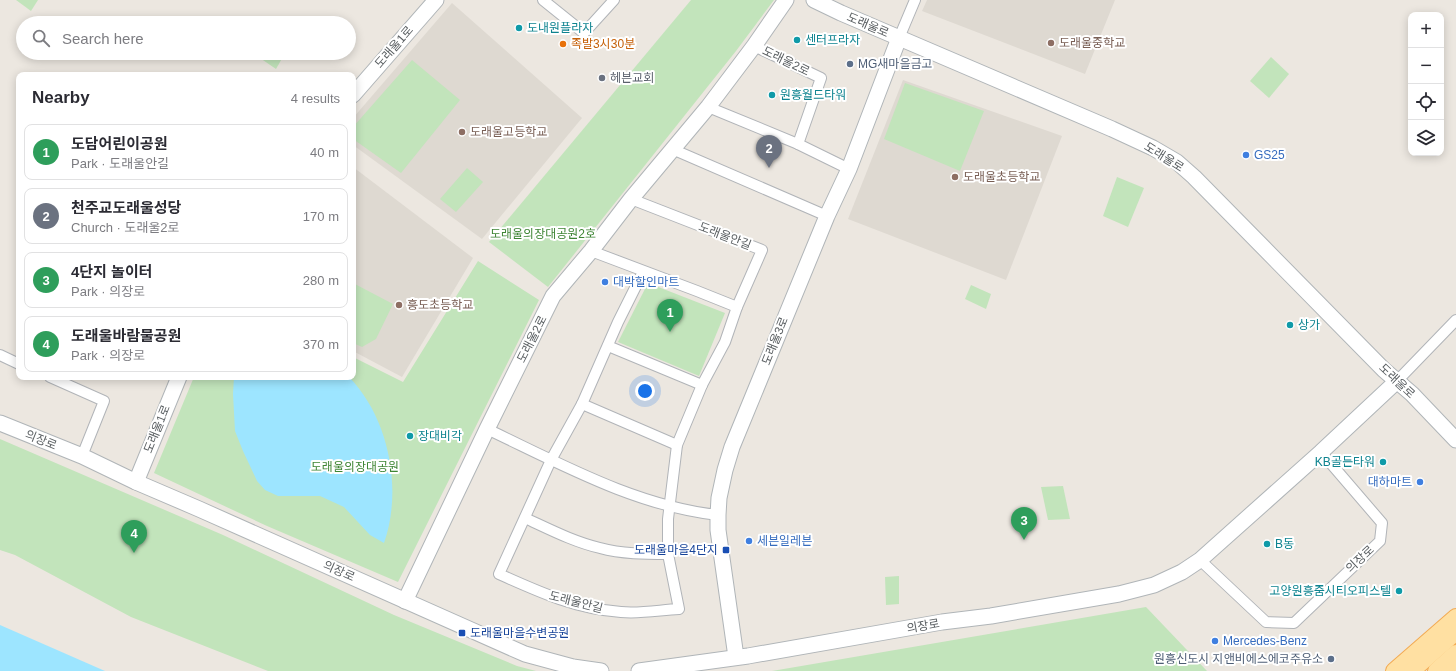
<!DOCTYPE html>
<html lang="en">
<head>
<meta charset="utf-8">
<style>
  :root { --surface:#fff; --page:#f7f7f7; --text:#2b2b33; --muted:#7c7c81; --line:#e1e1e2; --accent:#db2777 }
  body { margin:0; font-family:Helvetica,"Noto Sans KR",sans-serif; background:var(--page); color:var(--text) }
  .controls { position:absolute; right:12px; top:12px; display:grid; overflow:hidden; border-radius:8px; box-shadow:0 2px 10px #0003 }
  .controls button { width:36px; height:36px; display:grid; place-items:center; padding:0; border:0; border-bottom:1px solid var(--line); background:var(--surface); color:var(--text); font:20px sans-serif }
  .you { position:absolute; left:645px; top:391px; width:14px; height:14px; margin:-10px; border:3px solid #fff; border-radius:50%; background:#1a73e8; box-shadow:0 0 0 6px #1a73e833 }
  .badge { display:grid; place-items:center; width:26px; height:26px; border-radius:50%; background:var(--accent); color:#fff; font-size:13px; font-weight:700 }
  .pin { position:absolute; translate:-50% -33px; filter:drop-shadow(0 1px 2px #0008) }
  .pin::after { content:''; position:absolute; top:21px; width:14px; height:12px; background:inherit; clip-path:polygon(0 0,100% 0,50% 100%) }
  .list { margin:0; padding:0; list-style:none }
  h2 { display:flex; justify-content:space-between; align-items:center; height:52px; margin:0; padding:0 16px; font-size:17px }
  h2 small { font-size:13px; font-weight:400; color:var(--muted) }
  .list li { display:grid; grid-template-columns:26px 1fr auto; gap:12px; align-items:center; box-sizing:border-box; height:56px; margin:0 8px 8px; padding:0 8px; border:1px solid var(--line); border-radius:8px }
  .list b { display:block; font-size:15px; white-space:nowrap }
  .list p { margin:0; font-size:13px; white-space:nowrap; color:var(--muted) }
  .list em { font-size:13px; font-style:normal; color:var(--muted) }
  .icon { flex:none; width:22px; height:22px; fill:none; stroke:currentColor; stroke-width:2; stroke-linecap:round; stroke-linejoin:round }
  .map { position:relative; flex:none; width:1456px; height:671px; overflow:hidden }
  .search { position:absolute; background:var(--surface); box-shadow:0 2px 10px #0003; left:16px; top:16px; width:340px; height:44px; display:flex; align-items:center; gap:10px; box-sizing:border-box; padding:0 14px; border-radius:22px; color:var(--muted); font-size:15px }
  .panel { position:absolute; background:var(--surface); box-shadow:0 2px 10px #0003; left:16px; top:72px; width:340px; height:308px; border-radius:8px }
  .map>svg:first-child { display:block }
</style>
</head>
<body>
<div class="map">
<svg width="1456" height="671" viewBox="0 0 1456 671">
  <rect width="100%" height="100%" fill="#ece7e0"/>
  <!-- education -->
  <g fill="#ded9d1">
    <path d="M927 0H1115L1085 74 922 11Z"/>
    <path d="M452 3 582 118 482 239 353 145V118Z"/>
    <path d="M903 80 1062 136 1006 280 848 219Z"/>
    <path d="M353 167 473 258 402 377 353 351Z"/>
  </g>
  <!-- green -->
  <g fill="#c2e4bb">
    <path d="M16 0H38L31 11Z"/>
    <path d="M691 0H774L736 51 548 287 489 242Z"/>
    <path d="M259 53H281L284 55 276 69 257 56Z"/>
    <path d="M1271 57 1289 74 1269 98 1250 81Z"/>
    <path d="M412 60 460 100 401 173 353 139V127Z"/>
    <path d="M905 83 984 111 960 171 884 139Z"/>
    <path d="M467 168 483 182 456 212 440 199Z"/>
    <path d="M1117 177 1144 188 1128 227 1103 216Z"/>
    <path d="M478 261 539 300 398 582 267 526 154 473 194 377H353V357L403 382Z"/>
    <path d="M353 283 393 304 376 339 362 347 353 343Z"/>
    <path d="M648 283 725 313 699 376 618 342Z"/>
    <path d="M971 285 991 294 986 309 965 299Z"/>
    <path d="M0 439 223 535 394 615 517 666 536 671H268L131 617 15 555 0 550Z"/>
    <path d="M1063 486 1070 519 1048 520 1041 487Z"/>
    <path d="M899 576V604L886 605 885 577Z"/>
    <path d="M1146 607 1207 671H772Z"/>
  </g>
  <!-- water -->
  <g fill="#9de5ff">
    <path d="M234 377H349C389 418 403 489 384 543L370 535 344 507 320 496H278L265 490 257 481 243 451 235 431 233 394Z"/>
    <path d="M0 625 105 671H0Z"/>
  </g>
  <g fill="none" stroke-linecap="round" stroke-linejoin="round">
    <defs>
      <g id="street">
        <path d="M543 0 584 33 614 0"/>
        <path d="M899 38 915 0"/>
        <path d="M754 46 821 78 798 144"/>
        <path d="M708 107 798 144 849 169"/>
        <path d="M672 149 827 216"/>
        <path d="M631 199 762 250 737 307 725 342 702 385 677 445 668 519V554L679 609C660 610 640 614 621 612 576 609 539 592 499 574L551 460 582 404 618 322 643 272"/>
        <path d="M591 251 697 291 737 307"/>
        <path d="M608 346 702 385"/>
        <path d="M0 355 19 364"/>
        <path d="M50 377 104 401 82 456"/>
        <path d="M1397 381 1456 320"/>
        <path d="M582 404 677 445"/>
        <path d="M487 429C561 464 636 506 718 515"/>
        <path d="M525 518C549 529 574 542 600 548 622 554 645 554 668 554"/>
        <path d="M1200 560 1266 622 1294 623 1380 541 1382 523 1321 452"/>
      </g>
      <g id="secondary">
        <path d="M814 0 841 13 1112 129 1153 148 1177 162 1194 177 1384 370 1412 394 1456 440"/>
        <path d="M353 95 436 0"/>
        <path d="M0 423 82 456 136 482 199 509 525 654 573 667 601 671"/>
        <path d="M136 482 179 377"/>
        <path d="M405 601 487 429 553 296 591 251 631 199 708 107 754 46 786 0"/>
        <path d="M736 657 718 530V515L719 498 725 470 732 447 827 216 849 169 899 38"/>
        <path d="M639 671 748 656 942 622 991 616 1119 594 1154 585 1182 572 1200 560 1321 452 1397 381"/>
      </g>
      <g id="primary">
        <path d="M1394 671 1456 617"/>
        <path d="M1412 671 1456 632"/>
        <path d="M1436 671 1456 653"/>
        <path d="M1453 671 1456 668"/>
      </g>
    </defs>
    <!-- street casing -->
    <use href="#street" stroke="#b1b4b8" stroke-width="12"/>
    <!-- secondary casing -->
    <use href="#secondary" stroke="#b0b5b8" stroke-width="17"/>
    <!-- primary casing -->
    <use href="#primary" stroke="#f2aa53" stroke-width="18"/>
    <!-- street -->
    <use href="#street" stroke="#fff" stroke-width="10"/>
    <!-- secondary -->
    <use href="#secondary" stroke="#fff" stroke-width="15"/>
    <!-- primary -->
    <use href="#primary" stroke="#ffe0a2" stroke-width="16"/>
  </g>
  <!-- markers -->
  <g fill="#0f9aa8" stroke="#fff" stroke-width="1.5">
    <circle cx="519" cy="28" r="4"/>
    <circle cx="797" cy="40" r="4"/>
    <circle cx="772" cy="95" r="4"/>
    <circle cx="1290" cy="325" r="4"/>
    <circle cx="410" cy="436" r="4"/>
    <circle cx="1383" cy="462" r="4"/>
    <circle cx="1267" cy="544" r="4"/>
    <circle cx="1399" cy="591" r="4"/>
  </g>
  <g fill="#8d6e63" stroke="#fff" stroke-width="1.5">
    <circle cx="1051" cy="43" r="4"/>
    <circle cx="462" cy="132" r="4"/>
    <circle cx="955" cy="177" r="4"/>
    <circle cx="399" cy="305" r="4"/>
  </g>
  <circle fill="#e8710a" stroke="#fff" stroke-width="1.5" cx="563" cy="44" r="4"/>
  <g fill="#5c6f8a" stroke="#fff" stroke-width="1.5">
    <circle cx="850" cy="64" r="4"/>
    <circle cx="1331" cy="659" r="4"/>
  </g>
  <circle fill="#6b7280" stroke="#fff" stroke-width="1.5" cx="602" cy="78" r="4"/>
  <g fill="#3f7fe0" stroke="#fff" stroke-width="1.5">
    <circle cx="1246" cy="155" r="4"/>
    <circle cx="605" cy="282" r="4"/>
    <circle cx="1420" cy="482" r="4"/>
    <circle cx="749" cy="541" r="4"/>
    <circle cx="1215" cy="641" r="4"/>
  </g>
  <g fill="#1a4fb4" stroke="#fff" stroke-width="1.5">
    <rect x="722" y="546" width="8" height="8" rx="2"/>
    <rect x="458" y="629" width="8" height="8" rx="2"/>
  </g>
  <g text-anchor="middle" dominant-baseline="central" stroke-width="4" stroke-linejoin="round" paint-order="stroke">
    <!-- street labels -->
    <g font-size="12" fill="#595e61" stroke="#fff">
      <text transform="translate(868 25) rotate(23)">도래울로</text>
      <text transform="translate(394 47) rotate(-49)">도래울1로</text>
      <text transform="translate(786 61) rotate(26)">도래울2로</text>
      <text transform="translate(1164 157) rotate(32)">도래울로</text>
      <text transform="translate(725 236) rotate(21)">도래울안길</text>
      <text transform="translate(532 339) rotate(-63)">도래울2로</text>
      <text transform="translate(775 341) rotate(-68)">도래울3로</text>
      <text transform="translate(1397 381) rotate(43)">도래울로</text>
      <text transform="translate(157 429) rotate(-68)">도래울1로</text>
      <text transform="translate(41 440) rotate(22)">의장로</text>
      <text transform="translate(1360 559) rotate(-43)">의장로</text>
      <text transform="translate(339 571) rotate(24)">의장로</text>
      <text transform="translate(576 602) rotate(14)">도래울안길</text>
      <text transform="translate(923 626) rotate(-10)">의장로</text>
    </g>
    <!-- culture labels -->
    <g font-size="12" fill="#0d838f" stroke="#fff" text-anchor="start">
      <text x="527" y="28">도내원플라자</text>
      <text x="805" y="40">센터프라자</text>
      <text x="780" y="95">원흥월드타워</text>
      <text x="1298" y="325">상가</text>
      <text x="418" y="436">장대비각</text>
      <text x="1375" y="462" text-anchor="end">KB골든타워</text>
      <text x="1275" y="544">B동</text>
      <text x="1391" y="591" text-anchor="end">고양원흥줌시티오피스텔</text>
    </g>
    <!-- education labels -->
    <g font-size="12" fill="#785e54" stroke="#fff" text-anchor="start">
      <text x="1059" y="43">도래울중학교</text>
      <text x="470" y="132">도래울고등학교</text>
      <text x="963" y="177">도래울초등학교</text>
      <text x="407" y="305">흥도초등학교</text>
    </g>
    <!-- food labels -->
    <g font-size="12" fill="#c56008" stroke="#fff" text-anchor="start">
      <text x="571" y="44">족발3시30분</text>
    </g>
    <!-- service labels -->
    <g font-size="12" fill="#4e5e75" stroke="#fff" text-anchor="start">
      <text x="858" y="64">MG새마을금고</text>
      <text x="1323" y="659" text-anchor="end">원흥신도시 지앤비에스에코주유소</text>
    </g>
    <!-- worship labels -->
    <g font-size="12" fill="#5b616d" stroke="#fff" text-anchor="start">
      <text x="610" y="78">헤븐교회</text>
    </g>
    <!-- shop labels -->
    <g font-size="12" fill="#366cbe" stroke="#fff" text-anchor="start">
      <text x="1254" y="155">GS25</text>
      <text x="613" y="282">대박할인마트</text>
      <text x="1412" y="482" text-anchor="end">대하마트</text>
      <text x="757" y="541">세븐일레븐</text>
      <text x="1223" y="641">Mercedes-Benz</text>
    </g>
    <!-- park labels -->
    <g font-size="12" fill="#3e8534" stroke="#fff">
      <text x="543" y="234">도래울의장대공원2호</text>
      <text x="355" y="467">도래울의장대공원</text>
    </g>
    <!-- transit labels -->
    <g font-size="12" fill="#164399" stroke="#fff" text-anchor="end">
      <text x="718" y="550">도래울마을4단지</text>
      <text x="470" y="633" text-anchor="start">도래울마을수변공원</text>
    </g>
  </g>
</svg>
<div class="controls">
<button>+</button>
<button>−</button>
<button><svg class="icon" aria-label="locate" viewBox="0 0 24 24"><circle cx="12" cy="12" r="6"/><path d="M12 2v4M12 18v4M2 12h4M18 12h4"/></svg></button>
<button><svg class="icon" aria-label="layers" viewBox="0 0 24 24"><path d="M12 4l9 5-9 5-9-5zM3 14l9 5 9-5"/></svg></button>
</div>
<div class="you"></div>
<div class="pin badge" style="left:670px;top:332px;background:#2e9e5b">1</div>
<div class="pin badge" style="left:769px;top:168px;background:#6b7280">2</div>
<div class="pin badge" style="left:1024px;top:540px;background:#2e9e5b">3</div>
<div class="pin badge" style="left:134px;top:553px;background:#2e9e5b">4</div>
<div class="search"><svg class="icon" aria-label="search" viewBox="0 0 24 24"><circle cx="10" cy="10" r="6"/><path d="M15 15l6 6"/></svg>Search here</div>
<section class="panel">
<h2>Nearby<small>4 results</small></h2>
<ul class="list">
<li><span class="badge" style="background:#2e9e5b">1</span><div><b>도담어린이공원</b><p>Park · 도래울안길</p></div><em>40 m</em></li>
<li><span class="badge" style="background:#6b7280">2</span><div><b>천주교도래울성당</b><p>Church · 도래울2로</p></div><em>170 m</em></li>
<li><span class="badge" style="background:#2e9e5b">3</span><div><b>4단지 놀이터</b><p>Park · 의장로</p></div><em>280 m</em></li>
<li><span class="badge" style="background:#2e9e5b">4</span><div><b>도래울바람물공원</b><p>Park · 의장로</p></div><em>370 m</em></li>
</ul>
</section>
</div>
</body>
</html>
